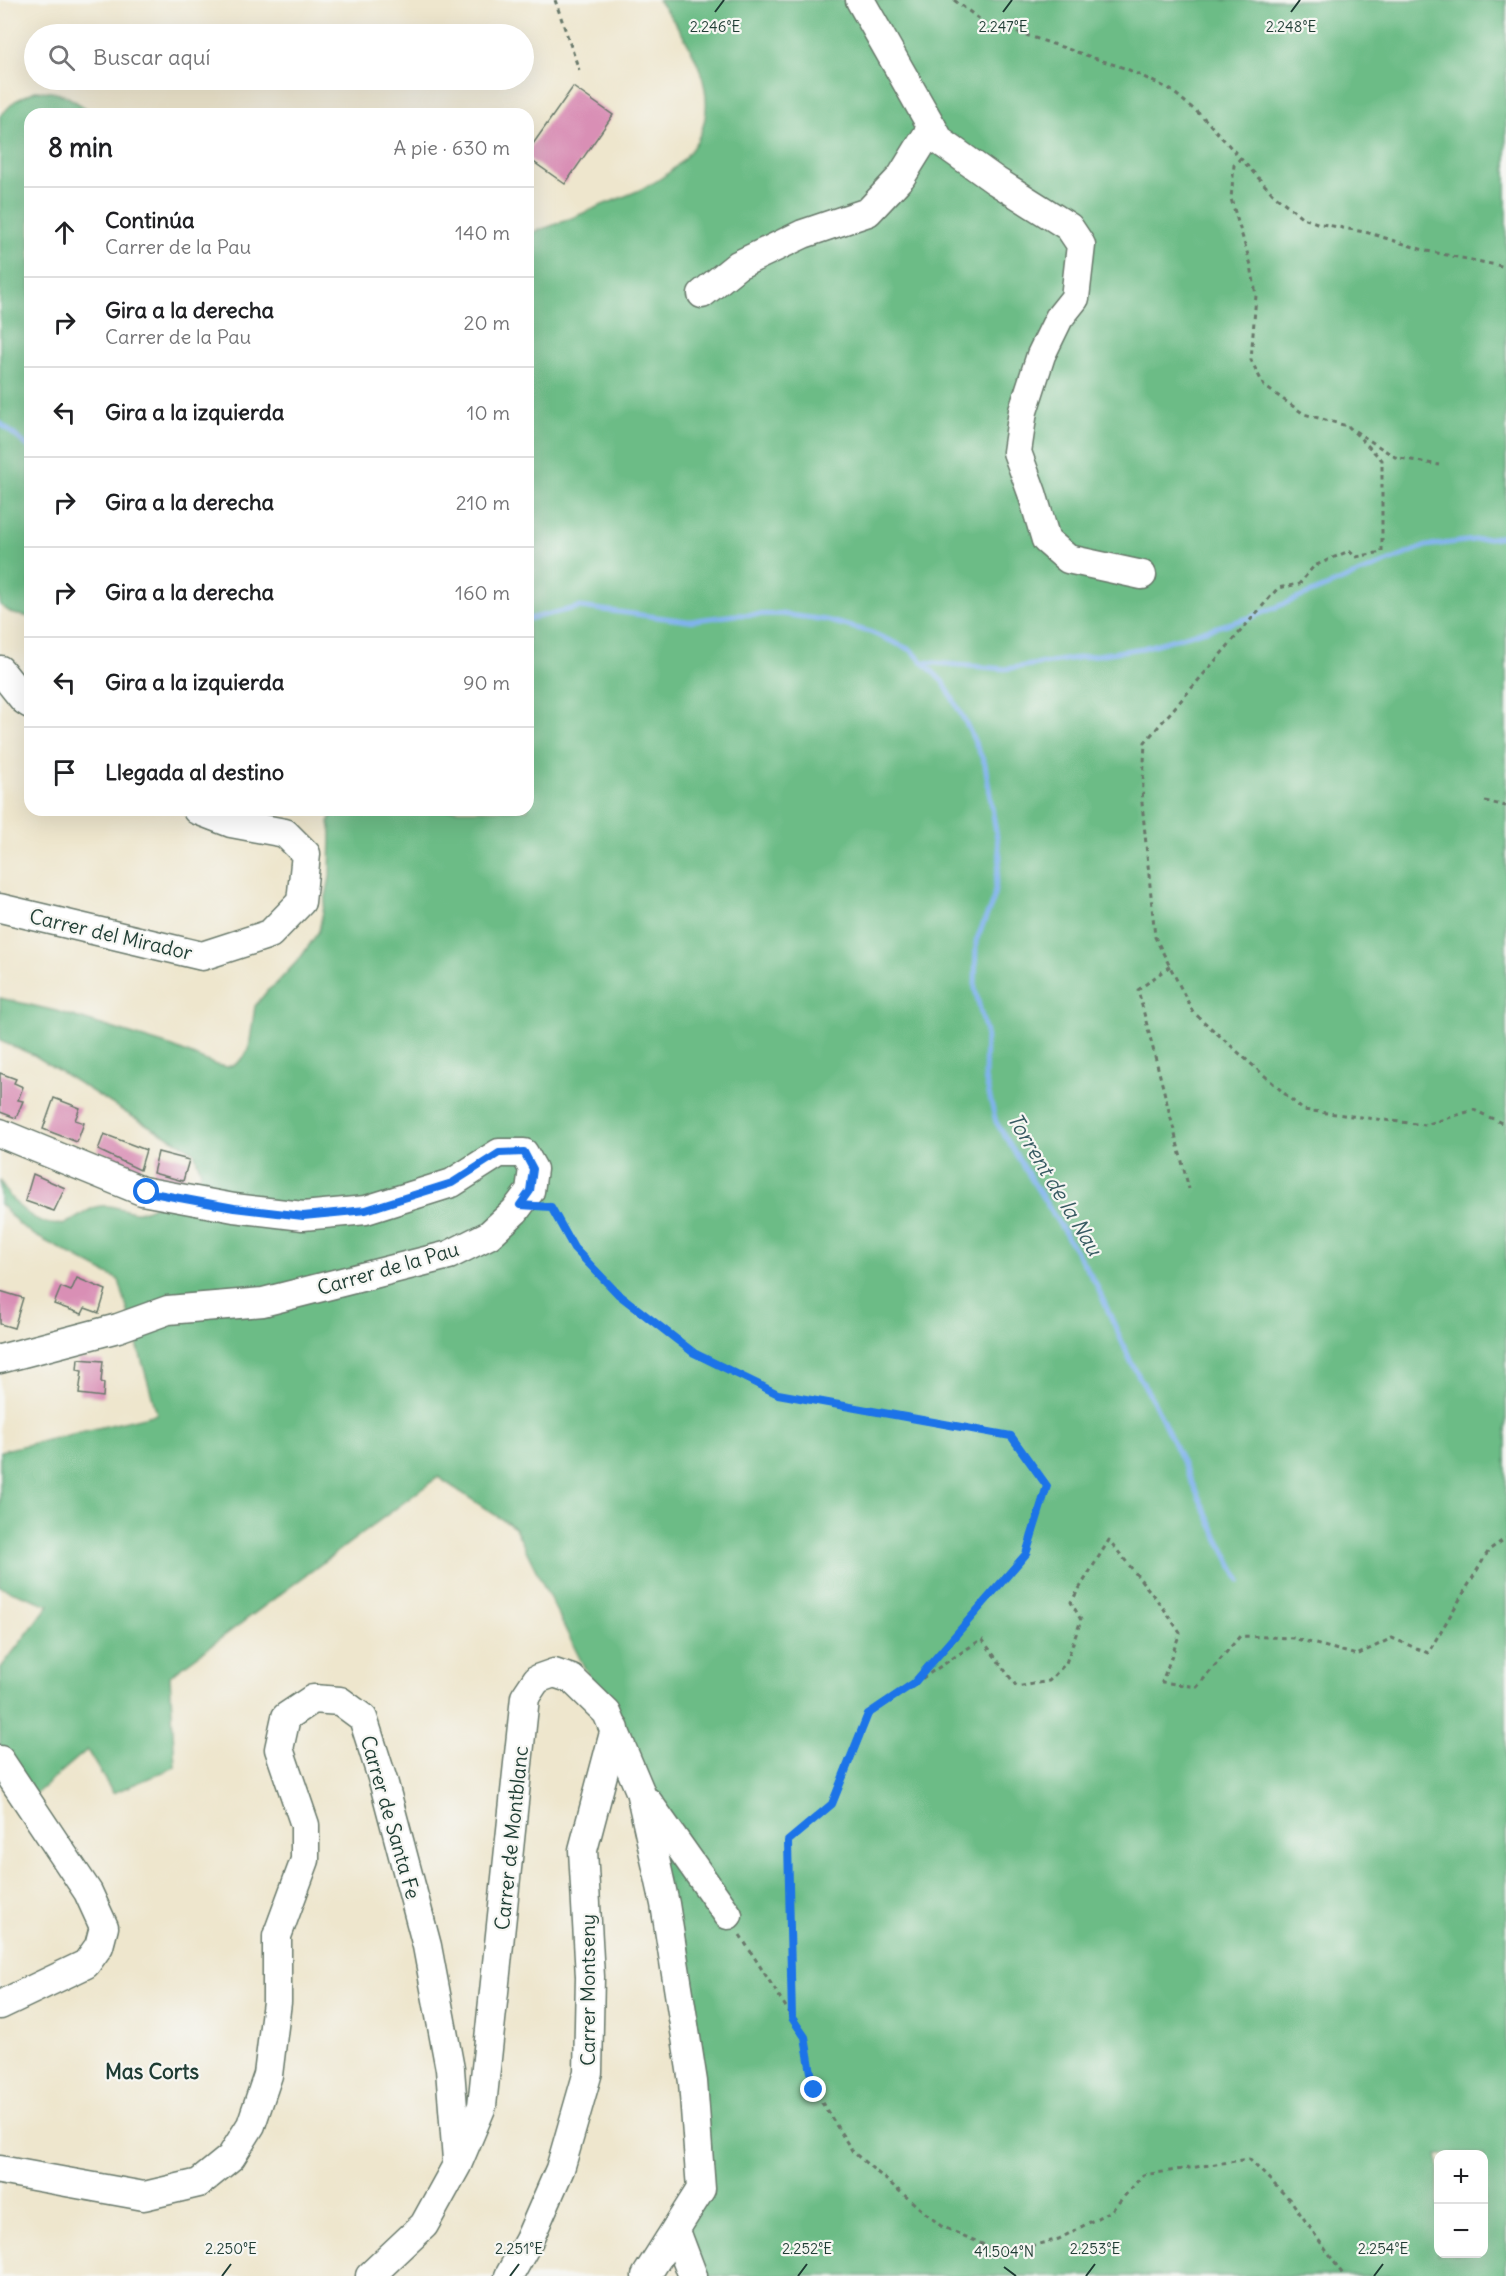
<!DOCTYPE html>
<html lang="es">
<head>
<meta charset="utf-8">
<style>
  :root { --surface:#fff; --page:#f2f2f2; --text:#202124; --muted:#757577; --line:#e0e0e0 }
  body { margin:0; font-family:Delius,sans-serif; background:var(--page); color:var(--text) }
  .controls { position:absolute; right:18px; bottom:18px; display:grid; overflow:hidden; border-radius:12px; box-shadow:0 6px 24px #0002 }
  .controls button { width:54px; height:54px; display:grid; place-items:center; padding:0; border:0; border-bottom:2px solid var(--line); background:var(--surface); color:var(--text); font:30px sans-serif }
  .stop { position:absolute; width:18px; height:18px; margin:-14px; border:4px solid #1a73e8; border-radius:50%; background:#fff }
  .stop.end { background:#1a73e8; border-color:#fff; box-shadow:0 2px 6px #0008 }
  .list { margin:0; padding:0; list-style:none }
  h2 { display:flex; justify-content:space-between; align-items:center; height:78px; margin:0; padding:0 24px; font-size:26px }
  h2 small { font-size:20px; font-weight:400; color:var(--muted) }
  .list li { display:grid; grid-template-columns:39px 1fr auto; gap:18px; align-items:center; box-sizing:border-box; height:90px; padding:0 24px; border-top:2px solid var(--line) }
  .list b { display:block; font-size:22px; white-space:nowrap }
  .list p { margin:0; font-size:20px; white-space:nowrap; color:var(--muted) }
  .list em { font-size:20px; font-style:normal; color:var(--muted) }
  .icon { flex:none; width:33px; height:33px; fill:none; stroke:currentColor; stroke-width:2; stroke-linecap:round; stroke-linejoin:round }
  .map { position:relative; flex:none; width:1506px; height:2276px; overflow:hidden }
  .search { position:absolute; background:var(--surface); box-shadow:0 6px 24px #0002; left:24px; top:24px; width:510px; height:66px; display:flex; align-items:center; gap:15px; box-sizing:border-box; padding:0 21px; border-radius:33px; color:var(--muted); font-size:22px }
  .panel { position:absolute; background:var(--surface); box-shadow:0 6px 24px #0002; left:24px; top:108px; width:510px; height:708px; border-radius:18px }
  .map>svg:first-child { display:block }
</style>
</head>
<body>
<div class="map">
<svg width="1506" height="2276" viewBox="0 0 1506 2276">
  <rect width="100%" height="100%" fill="#f6f6f2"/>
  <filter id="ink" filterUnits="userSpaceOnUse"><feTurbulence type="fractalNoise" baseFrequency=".0167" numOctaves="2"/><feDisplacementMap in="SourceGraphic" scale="12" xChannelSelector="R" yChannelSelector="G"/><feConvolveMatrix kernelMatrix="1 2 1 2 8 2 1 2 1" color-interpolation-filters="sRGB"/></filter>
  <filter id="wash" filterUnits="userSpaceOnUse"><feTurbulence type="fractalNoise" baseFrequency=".008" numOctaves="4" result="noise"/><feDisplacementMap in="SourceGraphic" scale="24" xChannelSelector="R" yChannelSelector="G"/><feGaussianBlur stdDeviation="1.35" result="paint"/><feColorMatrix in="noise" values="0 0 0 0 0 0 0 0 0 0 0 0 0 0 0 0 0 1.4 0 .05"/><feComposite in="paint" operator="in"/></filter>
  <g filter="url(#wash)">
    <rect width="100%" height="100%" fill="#eee6cd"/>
    <!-- forest -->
    <g fill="#6cbc86" stroke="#467c5d" stroke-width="1.5" fill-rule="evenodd">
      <path d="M658 0H1506V2276H696L676 2231 701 2189 665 1904 607 1713 515 1528 438 1477 170 1676 175 1767 113 1793 87 1750 27 1801 0 1757V1669L49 1605 0 1587V1451L157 1414 119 1280 36 1236 20 1225 0 1204V1180C10 1203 42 1233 68 1222 80 1218 88 1207 101 1206 113 1204 125 1212 137 1212 146 1212 191 1188 197 1180 199 1178 200 1175 201 1172L194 1152 185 1146 128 1114 34 1055 0 1041V998L56 1011 173 1047 216 1065 227 1067 236 1064 244 1057 249 1048 255 1006 268 990 276 984 301 957 319 931 330 877 331 833 329 822 334 810H528V233C555 227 580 214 605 204 625 196 649 188 667 174 736 122 702 55 658 0ZM1438 2154H1484V2254H1438Z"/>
      <path d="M35 91C65 91 70 98 94 114H30V617L13 614 0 605V116L15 101Z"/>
    </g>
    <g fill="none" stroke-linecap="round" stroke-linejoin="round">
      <!-- stream -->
      <g stroke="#80b3ed" stroke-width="5">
        <path d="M0 423 30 448"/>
        <path d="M528 619 580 607 688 621 735 615 781 614 826 620 870 632 911 650 944 683 966 723 985 764 1000 857 993 901 976 941 975 989 986 1033 985 1078 996 1122 1095 1282 1132 1364 1156 1406 1216 1534 1240 1581"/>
        <path d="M923 662 1005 669 1143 648 1252 617 1426 546 1506 536"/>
      </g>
    </g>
    <g id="blocks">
      <!-- building -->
      <g fill="#d98fb5">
        <path d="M573 87 613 115 565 184 528 158V151Z"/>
        <path d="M0 1073 16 1079 14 1083 23 1087 18 1100 23 1101 16 1118 0 1112Z"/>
        <path d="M54 1098 80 1108 75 1120 84 1123 77 1142 43 1129Z"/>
        <path d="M104 1134 146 1150 140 1170 98 1150Z"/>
        <path d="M158 1152 189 1160 183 1181 153 1173Z"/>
        <path d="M33 1174 65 1188 54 1211 25 1201Z"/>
        <path d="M77 1278 106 1290 99 1313 85 1308 82 1314 54 1304 61 1287 71 1291Z"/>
        <path d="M0 1291 23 1298 14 1328 0 1324Z"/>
        <path d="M78 1359 103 1361 101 1382 104 1383 103 1397 79 1394 82 1371 77 1370Z"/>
      </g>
    </g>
  </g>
  <g filter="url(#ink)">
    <use href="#blocks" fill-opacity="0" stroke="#67786a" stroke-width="1.5"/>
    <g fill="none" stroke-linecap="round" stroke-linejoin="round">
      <defs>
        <g id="minor">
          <path d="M860 0 940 141 996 181 1069 227 1081 245 1075 298 1059 318 1041 355 1023 411 1017 452 1032 493 1046 540 1068 559 1142 575"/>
          <path d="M702 294 738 265 803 234 868 212 901 177 932 127"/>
          <path d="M0 670 24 700 30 704"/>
          <path d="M0 908 202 956 270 934 301 902 306 854 285 833 231 823 197 810"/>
          <path d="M0 1133 142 1191 234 1208 303 1216 366 1210 452 1183 499 1153H524L533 1169 530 1191 515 1211 489 1235 449 1255 263 1302 168 1310 118 1328 0 1359"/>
          <path d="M0 1760 88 1892 104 1927 99 1946 86 1964 0 2005"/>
          <path d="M648 1802 728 1915"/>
          <path d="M0 2170 144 2196 199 2183 231 2157 251 2125 268 2075 277 2002V1936L305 1860V1825L279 1749 286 1717 313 1699 340 1701 363 1718 384 1784 427 1946 450 2069 457 2160"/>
          <path d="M676 2231 693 2276"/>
          <path d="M370 2276 424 2225 457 2165 482 2106 525 1697 537 1679 554 1673 572 1679 607 1713 640 1791 665 1904 693 2082 701 2189 646 2276"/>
          <path d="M509 2276 529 2240 560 2169 588 2072 590 1977 583 1850 615 1729"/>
        </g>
      </defs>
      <!-- minor casing -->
      <use href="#minor" stroke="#67786a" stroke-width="31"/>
      <!-- path -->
      <g stroke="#67786a" stroke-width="3" stroke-dasharray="4.5 4.5" stroke-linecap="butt">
        <path d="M555 0 579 70"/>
        <path d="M954 0 986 24 1026 35 1127 69 1171 90 1204 118 1272 193 1303 218 1317 223 1369 233 1427 251 1506 267"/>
        <path d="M1241 158 1234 165 1231 199 1251 265 1256 295 1251 360 1264 386 1304 414 1347 426"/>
        <path d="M1348 426 1382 460V552L1356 557 1349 551 1314 566 1299 584 1278 588 1145 742 1142 803 1155 937 1193 1012 1303 1110 1425 1125 1474 1110 1506 1125"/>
        <path d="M1355 431 1395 457 1439 465"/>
        <path d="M1485 801 1506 806"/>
        <path d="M1170 966 1138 990 1189 1189"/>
        <path d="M548 1207H551L574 1248 618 1294 694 1353 778 1394 1011 1436 1047 1486 1026 1554 919 1679"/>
        <path d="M740 1935 805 2037 814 2090 853 2152 941 2226 1003 2253 1059 2239 1112 2210 1143 2175 1249 2159 1292 2202 1344 2276"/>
        <path d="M792 2018 788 1841 832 1804 868 1714 982 1639 1017 1687 1049 1681 1066 1663 1081 1620 1071 1602 1109 1540 1164 1609 1180 1633 1162 1682 1197 1687 1240 1636 1293 1638 1357 1655 1392 1638 1428 1653 1489 1550 1506 1538"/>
      </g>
      <!-- minor -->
      <use href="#minor" stroke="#fff" stroke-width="28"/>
    </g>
  </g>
  <g fill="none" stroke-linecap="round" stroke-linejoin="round" filter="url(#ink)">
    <!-- route -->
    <path stroke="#1a73e8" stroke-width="8" d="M147 1192 234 1208 303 1216 366 1210 452 1183 499 1153 524 1152 533 1169 530 1191 520 1205 551 1207 574 1248 618 1294 694 1353 778 1394 1011 1436 1047 1486 1026 1554 914 1683 868 1714 832 1804 788 1841 792 2018 805 2037 814 2090"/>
  </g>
  <!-- ticks -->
  <path fill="none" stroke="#1f3d34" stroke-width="2" d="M715 12 724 0M1003 12 1012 0M1291 12 1300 0M1004 2267 1016 2276M222 2276 231 2264M510 2276 519 2264M798 2276 807 2264M1086 2276 1095 2264M1374 2276 1383 2264"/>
  <g text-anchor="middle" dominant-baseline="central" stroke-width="4.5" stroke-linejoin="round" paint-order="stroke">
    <!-- street labels -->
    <g font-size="20" fill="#1f3d34" stroke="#f6f6f2">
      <text transform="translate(111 934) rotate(13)">Carrer del Mirador</text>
      <text transform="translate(388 1268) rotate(-16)">Carrer de la Pau</text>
      <text transform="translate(391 1817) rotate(74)">Carrer de Santa Fe</text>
      <text transform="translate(511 1838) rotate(-84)">Carrer de Montblanc</text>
      <text transform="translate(587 1990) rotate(-90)">Carrer Montseny</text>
    </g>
    <!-- water labels -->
    <g font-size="21" font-style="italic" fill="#375a62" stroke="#f6f6f2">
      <text transform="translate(1055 1184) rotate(59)">Torrent de la Nau</text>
    </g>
    <!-- neighbourhood labels -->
    <g font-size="21" font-weight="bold" fill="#1f3d34" stroke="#f6f6f2">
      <text x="152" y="2071">Mas Corts</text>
    </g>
  </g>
  <g font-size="15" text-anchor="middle" fill="#1f3d34" stroke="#f6f6f2" stroke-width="4.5" stroke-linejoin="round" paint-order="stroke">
    <text x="715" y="32">2.246°E</text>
    <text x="1003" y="32">2.247°E</text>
    <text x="1291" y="32">2.248°E</text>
    <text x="231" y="2254">2.250°E</text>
    <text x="519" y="2254">2.251°E</text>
    <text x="807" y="2254">2.252°E</text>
    <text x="1095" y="2254">2.253°E</text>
    <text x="1383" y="2254">2.254°E</text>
    <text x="1004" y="2257">41.504°N</text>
  </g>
</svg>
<div class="controls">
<button>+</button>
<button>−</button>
</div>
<div class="stop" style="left:147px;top:1192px"></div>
<div class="stop end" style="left:814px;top:2090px"></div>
<div class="search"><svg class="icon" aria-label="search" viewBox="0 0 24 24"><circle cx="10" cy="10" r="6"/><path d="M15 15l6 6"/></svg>Buscar aquí</div>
<section class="panel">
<h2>8 min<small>A pie · 630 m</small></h2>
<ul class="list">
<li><svg class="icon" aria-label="ahead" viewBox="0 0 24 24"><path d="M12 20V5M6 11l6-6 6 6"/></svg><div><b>Continúa</b><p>Carrer de la Pau</p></div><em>140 m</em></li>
<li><svg class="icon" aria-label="right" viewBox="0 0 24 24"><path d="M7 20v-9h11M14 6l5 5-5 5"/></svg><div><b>Gira a la derecha</b><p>Carrer de la Pau</p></div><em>20 m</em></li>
<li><svg class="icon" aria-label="left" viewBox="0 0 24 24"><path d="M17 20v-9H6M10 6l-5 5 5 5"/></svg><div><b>Gira a la izquierda</b></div><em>10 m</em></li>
<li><svg class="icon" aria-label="right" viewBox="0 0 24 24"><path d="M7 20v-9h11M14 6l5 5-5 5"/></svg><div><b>Gira a la derecha</b></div><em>210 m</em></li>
<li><svg class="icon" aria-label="right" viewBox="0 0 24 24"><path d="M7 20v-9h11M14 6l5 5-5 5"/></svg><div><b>Gira a la derecha</b></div><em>160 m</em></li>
<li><svg class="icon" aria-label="left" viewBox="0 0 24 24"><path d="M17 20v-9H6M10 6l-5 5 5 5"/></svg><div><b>Gira a la izquierda</b></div><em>90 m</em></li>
<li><svg class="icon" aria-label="arrive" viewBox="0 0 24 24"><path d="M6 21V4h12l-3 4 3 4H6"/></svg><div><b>Llegada al destino</b></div></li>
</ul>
</section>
</div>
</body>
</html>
